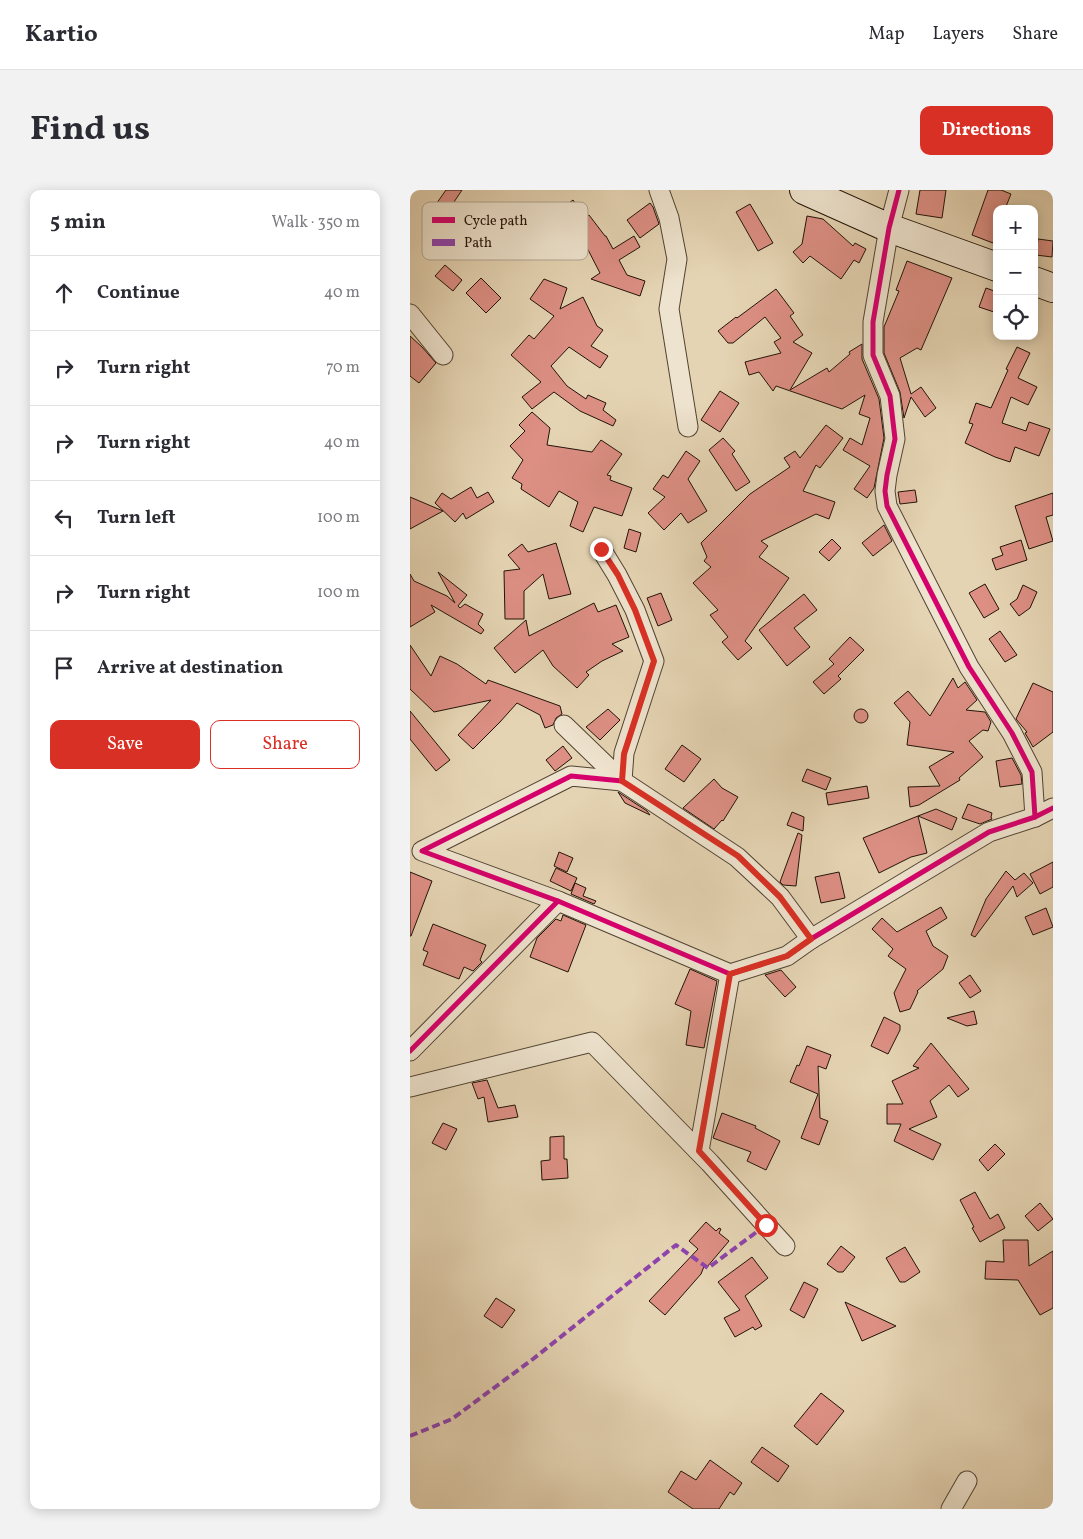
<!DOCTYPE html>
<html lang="en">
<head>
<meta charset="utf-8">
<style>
  :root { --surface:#fff; --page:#f2f2f3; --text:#2b2b33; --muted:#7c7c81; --line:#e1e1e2; --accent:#d93025 }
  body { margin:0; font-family:Vollkorn,serif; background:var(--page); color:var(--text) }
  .controls { position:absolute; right:15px; top:15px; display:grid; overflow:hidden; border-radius:10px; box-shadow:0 2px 12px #0003 }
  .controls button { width:45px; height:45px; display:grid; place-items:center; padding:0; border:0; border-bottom:1px solid var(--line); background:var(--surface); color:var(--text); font:25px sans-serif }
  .stop { position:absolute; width:15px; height:15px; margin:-11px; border:4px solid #d93025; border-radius:50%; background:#fff }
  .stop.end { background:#d93025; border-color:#fff; box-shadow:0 1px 5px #0008 }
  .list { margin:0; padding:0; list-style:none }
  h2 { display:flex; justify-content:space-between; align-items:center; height:65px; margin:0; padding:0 20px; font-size:21px }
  h2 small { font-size:16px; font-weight:400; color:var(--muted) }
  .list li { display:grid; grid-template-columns:32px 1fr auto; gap:15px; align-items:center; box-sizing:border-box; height:75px; padding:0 20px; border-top:1px solid var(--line) }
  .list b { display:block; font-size:19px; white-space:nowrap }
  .list em { font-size:16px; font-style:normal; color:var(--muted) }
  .actions { display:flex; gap:10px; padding:15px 20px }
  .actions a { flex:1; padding:11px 0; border:1px solid var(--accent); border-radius:10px; text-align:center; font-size:18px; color:var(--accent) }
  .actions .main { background:var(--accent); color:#fff }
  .icon { flex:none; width:28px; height:28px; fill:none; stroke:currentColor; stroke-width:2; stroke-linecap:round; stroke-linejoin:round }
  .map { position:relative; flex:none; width:643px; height:1319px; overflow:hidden; border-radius:10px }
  header { display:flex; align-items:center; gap:30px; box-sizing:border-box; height:70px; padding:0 25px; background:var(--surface); border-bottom:1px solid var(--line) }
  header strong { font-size:24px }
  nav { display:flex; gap:28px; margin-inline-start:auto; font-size:18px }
  .intro { display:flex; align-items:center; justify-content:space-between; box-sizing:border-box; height:120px; padding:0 30px }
  h1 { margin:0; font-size:35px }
  .button { padding:12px 22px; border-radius:10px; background:var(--accent); color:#fff; font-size:18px; font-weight:700 }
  main { display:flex; gap:30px; padding:0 30px }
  aside { flex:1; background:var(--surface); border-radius:10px; box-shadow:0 2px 12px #0003 }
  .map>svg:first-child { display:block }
</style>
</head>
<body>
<header>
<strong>Kartio</strong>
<nav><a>Map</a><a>Layers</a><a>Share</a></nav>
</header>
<div class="intro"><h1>Find us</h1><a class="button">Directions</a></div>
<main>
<aside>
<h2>5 min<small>Walk · 350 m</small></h2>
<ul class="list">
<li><svg class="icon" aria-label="ahead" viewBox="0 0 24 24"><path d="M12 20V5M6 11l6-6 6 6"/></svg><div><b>Continue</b></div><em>40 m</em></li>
<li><svg class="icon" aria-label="right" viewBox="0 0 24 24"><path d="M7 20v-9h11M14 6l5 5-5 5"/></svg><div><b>Turn right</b></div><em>70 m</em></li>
<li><svg class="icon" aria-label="right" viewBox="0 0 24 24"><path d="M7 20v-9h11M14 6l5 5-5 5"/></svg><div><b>Turn right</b></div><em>40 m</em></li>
<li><svg class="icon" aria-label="left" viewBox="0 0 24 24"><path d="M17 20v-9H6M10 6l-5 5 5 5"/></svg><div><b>Turn left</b></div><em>100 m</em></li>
<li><svg class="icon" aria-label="right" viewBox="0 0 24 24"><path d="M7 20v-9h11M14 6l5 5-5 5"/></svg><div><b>Turn right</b></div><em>100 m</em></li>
<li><svg class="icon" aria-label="arrive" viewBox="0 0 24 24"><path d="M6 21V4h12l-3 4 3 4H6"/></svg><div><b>Arrive at destination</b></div></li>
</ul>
<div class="actions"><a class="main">Save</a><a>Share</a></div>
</aside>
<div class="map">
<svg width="643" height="1319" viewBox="0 0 643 1319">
  <rect width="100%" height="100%" fill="#e5d4b3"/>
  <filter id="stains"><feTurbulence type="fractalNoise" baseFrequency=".004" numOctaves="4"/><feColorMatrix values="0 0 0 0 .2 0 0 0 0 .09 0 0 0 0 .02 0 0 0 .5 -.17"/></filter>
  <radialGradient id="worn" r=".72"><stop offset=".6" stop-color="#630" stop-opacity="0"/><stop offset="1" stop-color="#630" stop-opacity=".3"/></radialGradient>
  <!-- building -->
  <g fill="#dd8f84" stroke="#211307">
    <path d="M36 0H52L36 24 24 17Z"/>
    <path d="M510 0H536L532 28 506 24Z"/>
    <path d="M578 0H591L601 4 595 19H587V42L583 53 562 45Z"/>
    <path d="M163 10 176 27 179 25 195 46H196L203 59 224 46 230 57 209 70 217 85 235 91 230 106 181 89 190 83 174 52 164 60 153 44 164 36 152 18Z"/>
    <path d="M240 13 243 17 249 34 230 48 217 30Z"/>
    <path d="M340 14 363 53 348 61 326 22Z"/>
    <path d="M397 26 413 29 443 56 445 53 456 59 449 73 444 70 431 89 400 66 393 73 383 62 392 54Z"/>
    <path d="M628 49 643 51 642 67 626 65Z"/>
    <path d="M497 71 542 88 511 160 507 158 490 168 501 204 511 197 526 218 515 227 501 207 494 228 490 202 474 163V137L489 101 486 100Z"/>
    <path d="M35 75 52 90 43 101 25 86Z"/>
    <path d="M71 88 91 108 76 123 56 103Z"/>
    <path d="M134 89 157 98 150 119 173 107 187 136 193 140 181 156 198 166 190 178 159 157 141 176 157 196 176 209 178 205 196 213 193 220 206 230 203 236 170 221 144 202 122 219 112 207 131 192 101 165 119 145 124 149 144 126 120 109Z"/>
    <path d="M576 98 587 102V123L569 117Z"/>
    <path d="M366 99 384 123 380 126 393 145 383 152 402 163 380 200 417 178 419 182 440 164 439 162 452 154V169L469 209 474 248 464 298 457 308 444 299 460 276 433 260 440 248 452 255 460 228 449 224 455 205 432 219 366 196 363 201 349 182 339 185 335 172 371 163 364 152 371 148 355 127 323 153H318L308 141 326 127 327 128Z"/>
    <path d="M0 146 12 157 26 173 9 193 0 186Z"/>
    <path d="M607 157 620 163 608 188 627 197 618 215 601 207 592 233 616 241 619 232 640 239 629 266 605 257 600 272 585 267 555 253 563 234 559 233 566 213 581 218 598 180 596 179Z"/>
    <path d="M310 201 329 213 310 242 291 230Z"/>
    <path d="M122 222 140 238 137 255 182 262 191 250 212 264 197 285 201 286 200 290 222 298 212 326 184 317 173 342 160 336 168 312 149 301 139 317 111 299 112 294 102 288 113 270 100 256 115 241 109 235Z"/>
    <path d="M416 235 433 248 410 278 406 275 393 301 425 312 419 329 406 324 351 351 358 356 349 367 379 388 335 451 342 458 328 470 312 452 318 447 300 425 308 420 283 393 301 377 294 371 297 367 291 353 340 304 380 277 374 268 385 261 390 268Z"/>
    <path d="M313 248 325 261 322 264 340 292 326 301 299 260Z"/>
    <path d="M276 261 290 271 278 289 297 321 278 333 271 323 254 340 238 323 255 307 243 299 253 285 258 288Z"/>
    <path d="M61 297 67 308 78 302 84 312 56 329 53 323 45 332 25 313 32 303 41 309Z"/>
    <path d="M505 300 507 312 490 314 488 302Z"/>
    <path d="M643 303V325L636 327 643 351 619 359 605 316Z"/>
    <path d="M0 307 33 321 0 339Z"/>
    <path d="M474 335 482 351 463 366 452 353Z"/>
    <path d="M219 339 231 343 226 362 214 358Z"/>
    <path d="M422 349 431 358 419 371 409 362Z"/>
    <path d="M611 350 617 370 586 380 582 369 593 365 590 357Z"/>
    <path d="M146 353 161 404 139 409 133 384 114 401V429H95L94 381 110 379 98 365 112 354 118 362Z"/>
    <path d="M28 382 57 405 48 416 50 418 55 414 73 424 68 434 74 440 71 444 21 415 25 422 0 437V384L4 391 37 406 45 413Z"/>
    <path d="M575 394 589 419 574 428 559 403Z"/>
    <path d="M613 395 627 402 620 418 609 426 600 414 607 409Z"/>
    <path d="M251 403 262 430 248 436 237 408Z"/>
    <path d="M394 404 407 420 384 438 400 457 377 476 349 440Z"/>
    <path d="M184 413 188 422 206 415 219 447 202 454 213 461 192 471 176 482 179 485 167 498 143 476 133 460 105 483 84 458 116 430 119 446Z"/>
    <path d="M590 441 607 465 595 472 579 449Z"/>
    <path d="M440 447 454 460 428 486 431 489 414 504 403 492 424 474 419 469Z"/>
    <path d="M0 455 21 486 30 466 47 474 76 494 78 490 150 516 152 524 146 528 143 535 135 538 130 525 107 513 90 532 63 559 48 545 81 510 24 522 0 499Z"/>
    <path d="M543 488 548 498 555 492 567 510 556 520 575 522 581 532 578 541 573 540 559 551 573 567 549 588 550 590 509 615 500 617 498 597 530 596 519 577 544 562 497 555 500 532 484 513 498 501 520 526Z"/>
    <path d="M623 493 643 502V542L623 557 615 543 617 542 606 529Z"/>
    <circle cx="451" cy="526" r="7"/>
    <path d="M198 519 210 530 190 550 176 537Z"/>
    <path d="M0 521 40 570 26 581 0 549Z"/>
    <path d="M272 555 291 569 274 592 255 579Z"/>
    <path d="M153 556 162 568 145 581 136 570Z"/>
    <path d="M602 568 611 585 612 594 590 597 586 571Z"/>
    <path d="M397 579 421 588 416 600 392 591Z"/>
    <path d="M304 589 312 598 328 607 313 631 312 630 304 639 273 618Z"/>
    <path d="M457 596 459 608 418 615 416 603Z"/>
    <path d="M208 602 237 621 240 625 215 613Z"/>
    <path d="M558 614 582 623 581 627 582 629 570 634 552 628Z"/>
    <path d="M526 619 547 628 542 640 508 626Z"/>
    <path d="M382 622 394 627 393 641 377 635Z"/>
    <path d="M508 626 517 663 501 667 469 683 453 648Z"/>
    <path d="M388 643 392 645 386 696 373 695 370 692Z"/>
    <path d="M149 662 163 668 157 682 144 676Z"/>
    <path d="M643 672V697L630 704 620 684Z"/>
    <path d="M146 678 167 688 161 701 140 691Z"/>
    <path d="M596 681 605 690 614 683 623 693 607 707 603 696 565 747 561 745 576 709Z"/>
    <path d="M0 682 22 691 1 746H0Z"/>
    <path d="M429 682 435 708 411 713 405 687Z"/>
    <path d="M165 693 176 698 173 706 186 711 184 714 161 704Z"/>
    <path d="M531 717 537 728 516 741 523 756 538 766 533 779 507 801 508 802 500 819 490 822 484 803 496 779 478 766 483 759 462 739 472 728 487 742Z"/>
    <path d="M636 718 643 737 623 745 615 727Z"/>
    <path d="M153 725 176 735 158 782 120 767 127 748 146 729 151 731Z"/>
    <path d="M23 734 76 755 70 770 72 772 63 781 54 777 49 789 13 775 18 762 13 760Z"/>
    <path d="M280 779 307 791 294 858 276 855 281 821 265 814Z"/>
    <path d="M371 780 386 797 375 807 355 785Z"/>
    <path d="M560 785 571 801 560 808 549 793Z"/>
    <path d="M564 821 567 834 557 836 537 828Z"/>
    <path d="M474 827 490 835V840L478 864 461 856Z"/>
    <path d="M521 853 559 899 548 907 539 895 520 911 527 927 499 939 531 954 523 970 484 951 491 934H477V914H493L482 891 509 878 503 876Z"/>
    <path d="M397 856 421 865 416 879 408 876 410 928 418 931 409 955 391 948 408 904 380 892 387 875 389 876Z"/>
    <path d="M77 890 88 918 105 915 108 927 78 932 74 907 68 909 62 893Z"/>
    <path d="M312 923 346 936 345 938 370 951 356 980 337 971 341 962 303 948Z"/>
    <path d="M33 933 47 939 36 960 22 953Z"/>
    <path d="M154 946V969H157L158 988 132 990 131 971 140 970V947Z"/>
    <path d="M585 954 595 964 578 981 569 970Z"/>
    <path d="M565 1002 580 1029 588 1024 595 1038 570 1052 562 1038 564 1037 550 1010Z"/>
    <path d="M630 1013 643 1029 628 1041 615 1026Z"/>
    <path d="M296 1032 306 1041 309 1038 311 1039 309 1043 319 1051 297 1077 295 1074 291 1084 255 1125 239 1111 288 1059 279 1051Z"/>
    <path d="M593 1050H618L619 1076 643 1061V1118L630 1125 608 1090 575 1089 576 1071 594 1072Z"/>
    <path d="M431 1056 445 1067 433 1082H428L417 1074Z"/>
    <path d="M495 1057 510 1082 495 1092H490L476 1068Z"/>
    <path d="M342 1067 358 1088 335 1106 352 1136 345 1140 343 1137 325 1147 314 1128 330 1120 308 1092Z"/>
    <path d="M394 1092 408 1099 394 1128 380 1120Z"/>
    <path d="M86 1108 105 1120 92 1138 74 1126Z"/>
    <path d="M435 1112 486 1136 452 1151Z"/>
    <path d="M411 1203 434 1221 407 1255 384 1236Z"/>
    <path d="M352 1257 379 1276 368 1292 341 1272Z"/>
    <path d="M300 1270 332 1293 324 1305 320 1302 309 1319H283L258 1302 271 1281 286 1290Z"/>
  </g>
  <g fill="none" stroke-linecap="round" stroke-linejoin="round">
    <defs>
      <g id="street">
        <path d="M249 0 259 28 267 69 259 119 278 237"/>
        <path d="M489 0 479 38 463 132V165L480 206 485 249 477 285 475 301 477 316 559 477 602 543 622 582 625 627"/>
        <path d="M0 124 33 165"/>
        <path d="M191 359 207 385 225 420 244 471 214 563 212 591"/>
        <path d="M154 535 212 591 327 667 370 707 401 749"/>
        <path d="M148 711 320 784 377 766 401 749 579 642 625 627 643 618"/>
        <path d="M0 861 148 711 12 661 161 586 212 591"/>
        <path d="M0 897 182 852 300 973 375 1056"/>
        <path d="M289 961 320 784"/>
        <path d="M541 1319 557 1291"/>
      </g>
      <g id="secondary">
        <path d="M394 0 479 38 587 77"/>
        <path d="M624 91 643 98"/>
      </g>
    </defs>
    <!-- street casing -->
    <use href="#street" stroke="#524332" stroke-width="21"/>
    <!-- secondary casing -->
    <use href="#secondary" stroke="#211307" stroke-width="30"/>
    <!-- street -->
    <use href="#street" stroke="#eee3ce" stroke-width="19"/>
    <!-- secondary -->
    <use href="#secondary" stroke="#eee3ce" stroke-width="28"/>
    <!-- quiet -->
    <path stroke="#8e44ad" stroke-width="4" stroke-dasharray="8 4" stroke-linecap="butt" d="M0 1246 42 1229 123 1169 266 1055 298 1078 356 1035"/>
    <defs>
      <g id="cycleway">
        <path d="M489 0 479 38 463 132V165L480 206 485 249 477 285 475 301 477 316 559 477 602 543 622 582 625 627"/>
        <path d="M148 711 320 784 377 766 401 749 579 642 625 627 643 618"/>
        <path d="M0 861 148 711 12 661 161 586 212 591"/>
      </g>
    </defs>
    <!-- cycleway casing -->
    <use href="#cycleway" stroke="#eee3ce" stroke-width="8"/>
    <!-- cycleway -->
    <use href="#cycleway" stroke="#d6006c" stroke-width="5"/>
  </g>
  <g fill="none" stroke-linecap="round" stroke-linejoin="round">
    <!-- route -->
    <path stroke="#d93025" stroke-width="6" d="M191 359 208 385 225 420 244 471 214 564 212 591 328 666 370 707 401 749 377 766 320 784 289 961 356 1035"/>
  </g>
  <!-- legend -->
  <rect x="12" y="12" width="166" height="58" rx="8" fill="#eee3ce" stroke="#b0a592" stroke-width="1"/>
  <rect x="22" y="27" width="23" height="6" fill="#d6006c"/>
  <rect x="22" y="49" width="23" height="7" fill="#8e44ad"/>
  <g font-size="14" fill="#211307">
    <text x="54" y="35">Cycle path</text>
    <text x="54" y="57">Path</text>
  </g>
  <rect width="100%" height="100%" filter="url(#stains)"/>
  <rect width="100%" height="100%" fill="url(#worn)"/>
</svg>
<div class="controls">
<button>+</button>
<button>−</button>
<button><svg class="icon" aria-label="locate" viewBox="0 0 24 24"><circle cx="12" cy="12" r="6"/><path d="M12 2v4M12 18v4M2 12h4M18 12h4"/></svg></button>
</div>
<div class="stop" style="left:356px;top:1035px"></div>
<div class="stop end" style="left:191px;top:359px"></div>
</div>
</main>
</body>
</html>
